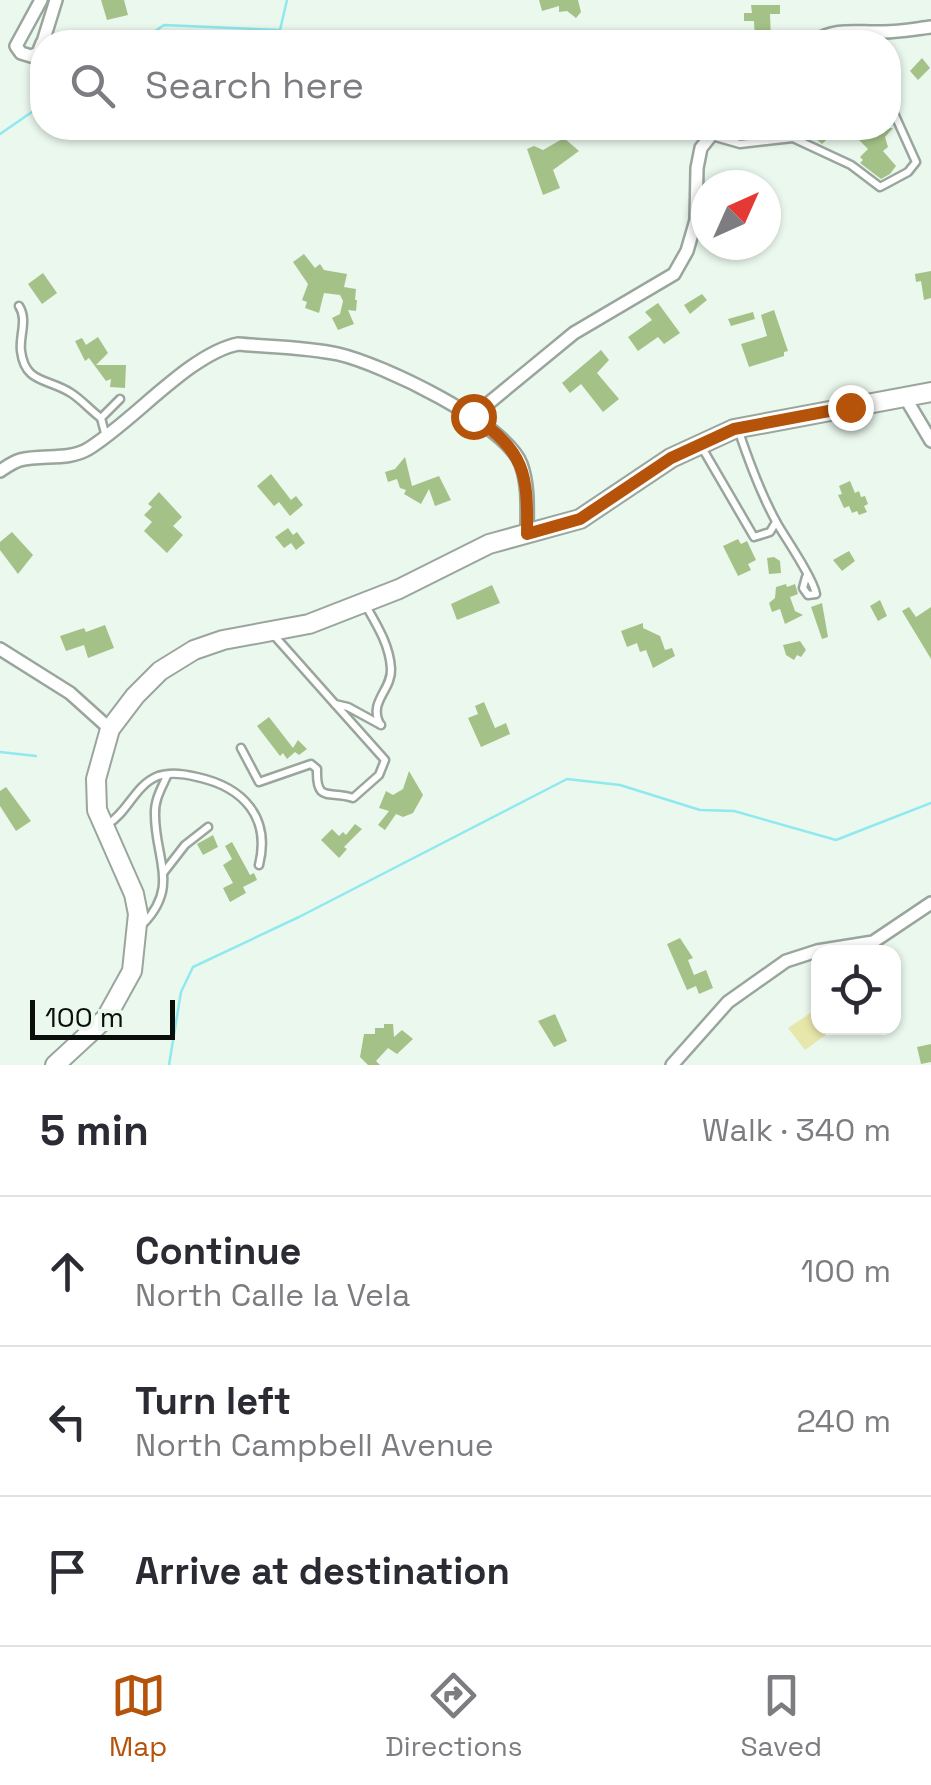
<!DOCTYPE html>
<html lang="en">
<head>
<meta charset="utf-8">
<style>
  :root { --surface:#fff; --page:#f2f2f3; --text:#2b2b33; --muted:#7c7c81; --line:#e1e1e2; --accent:#b45309 }
  body { margin:0; font-family:"Space Grotesk",sans-serif; background:var(--page); color:var(--text) }
  .controls { position:absolute; right:30px; bottom:30px; display:grid; overflow:hidden; border-radius:20px; box-shadow:0 2px 8px #0004 }
  .controls button { width:90px; height:90px; display:grid; place-items:center; padding:0; border:0; border-bottom:2px solid var(--line); background:var(--surface); color:var(--text); font:50px sans-serif }
  .compass { position:absolute; left:691px; top:170px; width:90px; height:90px; border-radius:50%; background:var(--surface); box-shadow:0 2px 8px #0004; rotate:45deg }
  .scale { position:absolute; left:30px; bottom:25px; width:145px; box-sizing:border-box; padding-left:10px; border:5px solid #0b0f0c; border-top:0; font-size:28px; line-height:35px; white-space:nowrap; color:#0b0f0c; -webkit-text-stroke:8px #ebf8ee; paint-order:stroke }
  .stop { position:absolute; width:30px; height:30px; margin:-22px; border:8px solid #b45309; border-radius:50%; background:#fff }
  .stop.end { background:#b45309; border-color:#fff; box-shadow:0 2px 10px #0008 }
  .list { margin:0; padding:0; list-style:none }
  h2 { display:flex; justify-content:space-between; align-items:center; height:130px; margin:0; padding:0 40px; font-size:42px }
  h2 small { font-size:32px; font-weight:400; color:var(--muted) }
  .list li { display:grid; grid-template-columns:65px 1fr auto; gap:30px; align-items:center; box-sizing:border-box; height:150px; padding:0 40px; border-top:2px solid var(--line) }
  .list b { display:block; font-size:38px; white-space:nowrap }
  .list p { margin:0; font-size:32px; white-space:nowrap; color:var(--muted) }
  .list em { font-size:32px; font-style:normal; color:var(--muted) }
  .icon { flex:none; width:55px; height:55px; fill:none; stroke:currentColor; stroke-width:2; stroke-linecap:round; stroke-linejoin:round }
  .map { position:relative; flex:none; width:931px; height:1065px; overflow:hidden }
  .search { position:absolute; background:var(--surface); box-shadow:0 2px 8px #0004; left:30px; right:30px; top:30px; height:110px; display:flex; align-items:center; gap:25px; box-sizing:border-box; padding:0 35px; border-radius:40px; color:var(--muted); font-size:38px }
  .sheet { height:580px; background:var(--surface) }
  nav { display:flex; justify-content:space-around; align-items:center; box-sizing:border-box; height:140px; border-top:2px solid var(--line); background:var(--surface); font-size:28px; color:var(--muted) }
  nav a { display:grid; justify-items:center; gap:5px }
  nav .on { color:var(--accent) }
  .map>svg:first-child { display:block }
</style>
</head>
<body>
<div class="map">
<svg width="931" height="1065" viewBox="0 0 931 1065">
  <rect width="100%" height="100%" fill="#ebf8ee"/>
  <!-- green -->
  <path fill="#e8e7ab" d="M818 1008V1028L834 1029 805 1050 788 1028Z"/>
  <g fill="none" stroke-linecap="round" stroke-linejoin="round">
    <!-- stream -->
    <g stroke="#8fe9ef" stroke-width="2.5">
      <path d="M139 42 164 25 280 30 287 0"/>
      <path d="M0 134 42 105"/>
      <path d="M0 752 36 756"/>
      <path d="M169 1065 181 992 193 967 299 917 567 779 620 785 700 810 734 811 836 840 931 803"/>
    </g>
  </g>
  <!-- building -->
  <g fill="#a4c288">
    <path d="M101 0H124L128 15 107 20Z"/>
    <path d="M539 0H578L581 12 576 18 567 11 559 12V6L542 11Z"/>
    <path d="M751 5H780V14H770L771 41 755 42 754 21H744V13H752Z"/>
    <path d="M922 58 930 68 918 80 910 71Z"/>
    <path d="M804 128H839L822 144Z"/>
    <path d="M847 128H893L885 137 888 147 883 151 896 166 890 174 881 179 860 163 863 160 860 157 868 149Z"/>
    <path d="M564 138 579 151 553 170 560 188 543 195 527 149 534 146 543 150Z"/>
    <path d="M304 254 315 268 320 264 324 270 347 274 344 287 356 289 355 300H357L356 311 348 310 354 324 338 330 332 318 340 314 343 301 340 295 324 293 319 313 305 308 307 302 302 300 308 284 293 262Z"/>
    <path d="M931 271V298L924 300 921 281 916 282 915 274Z"/>
    <path d="M43 273 57 293 42 304 28 284Z"/>
    <path d="M702 294 707 300 690 314 684 305Z"/>
    <path d="M658 303 680 333 664 344 658 337 638 351 628 337 652 320 645 312Z"/>
    <path d="M774 310 788 351 784 352V356L749 367 741 344 767 336 761 315Z"/>
    <path d="M753 312 755 319 731 326 728 319Z"/>
    <path d="M98 337 108 353 96 365H126L125 388 110 387 111 379 106 381 89 358 85 361 75 341 82 338 86 345Z"/>
    <path d="M601 350 609 360 597 373 619 399 603 412 581 384 570 393 562 383Z"/>
    <path d="M405 457 412 486 439 476 451 500 435 506 429 489 421 504 404 494 406 490 400 488 397 479 388 482 385 472 395 469Z"/>
    <path d="M271 474 291 500 296 496 303 505 290 516 279 502 274 506 257 486Z"/>
    <path d="M850 481 855 493 859 491 861 497 865 496 868 504 864 506 867 512 859 515 857 511 852 513 849 506 844 508 838 495 842 494 839 486Z"/>
    <path d="M159 492 182 517 173 526 183 535 167 553 144 531 152 522 144 515 152 507 148 504Z"/>
    <path d="M288 528 293 535 297 532 305 543 296 550 291 543 284 548 275 537Z"/>
    <path d="M12 532 33 555 18 574 0 550V542Z"/>
    <path d="M738 539 741 544 747 541 756 560 748 564 751 570 738 576 723 546Z"/>
    <path d="M849 551 855 561 842 571 833 560Z"/>
    <path d="M774 557 780 561 781 573 769 574 767 558Z"/>
    <path d="M786 584 787 587 795 584 798 594 790 597 795 611 803 615 785 624 780 609 772 612 769 603 775 598 776 587Z"/>
    <path d="M492 585 500 603 457 620 451 604Z"/>
    <path d="M880 600 887 616 878 621 870 606Z"/>
    <path d="M822 603 828 637 822 639 811 607Z"/>
    <path d="M909 607 916 617 931 607V659L902 611Z"/>
    <path d="M643 623V628L660 636 665 650 672 648 675 656 653 668 646 650 640 652 637 643 627 647 621 631Z"/>
    <path d="M105 625 114 648 88 658 84 645 66 651 60 636 84 628 86 632Z"/>
    <path d="M800 641 806 650 801 657 797 655 794 660 786 655 783 645Z"/>
    <path d="M484 702 495 728 506 723 510 734 481 747 468 718 478 714 475 706Z"/>
    <path d="M269 717 293 748 298 740 307 749 299 755 295 752 287 759 283 753 280 756 257 726Z"/>
    <path d="M409 771 423 795 413 813 403 817 396 814 385 830 378 825 389 811 379 808 386 791 393 795 403 789Z"/>
    <path d="M6 787 31 821 16 831 0 806V791Z"/>
    <path d="M355 824 362 829 344 847 347 849 339 858 321 840 332 829 339 836 343 832 346 835Z"/>
    <path d="M213 835 218 847 203 855 197 844Z"/>
    <path d="M232 842 250 875 254 873 257 880 243 887 246 893 230 902 223 888 233 883 223 865 232 859 225 846Z"/>
    <path d="M680 938 693 958 688 960 694 975 706 970 713 988 699 994 696 986 687 990 667 944Z"/>
    <path d="M555 1014 567 1041 554 1047 538 1021Z"/>
    <path d="M384 1024H393L394 1037 402 1030 413 1039 397 1054 388 1048 376 1061 380 1065H368L360 1057 364 1034H375V1028H384Z"/>
    <path d="M931 1044V1062L921 1064 917 1047Z"/>
  </g>
  <g fill="none" stroke-linecap="round" stroke-linejoin="round">
    <defs>
      <g id="service">
        <path d="M888 53 893 67 888 83"/>
        <path d="M712 136 740 144 793 138 851 165 880 187 908 172 916 162 888 100"/>
        <path d="M19 306C28 320 19 336 21 351 25 384 48 378 71 393 82 400 90 410 101 418"/>
        <path d="M738 429C749 462 761 495 778 525 788 542 813 578 816 594L808 595 803 588 806 577"/>
        <path d="M106 437 101 418 120 399"/>
        <path d="M701 446 754 537 770 532 776 522"/>
        <path d="M366 606C377 625 390 646 391 669 392 690 368 702 380 724"/>
        <path d="M271 632 335 704 348 707 381 725"/>
        <path d="M241 748 259 782 311 764 317 769C316 804 329 790 353 798L379 775 385 760 335 704"/>
        <path d="M108 824C128 812 135 785 158 776 169 772 185 774 197 777 243 787 271 817 259 865"/>
        <path d="M164 872 185 845 208 827"/>
        <path d="M143 924C180 886 155 859 155 815 154 801 161 789 167 776"/>
      </g>
      <g id="minor">
        <path d="M41 0 16 46 21 53 31 56 38 53 42 43"/>
        <path d="M43 42 56 0"/>
        <path d="M813 42C837 27 856 33 883 32 899 32 915 29 931 27"/>
        <path d="M906 399 931 441"/>
        <path d="M473 416 574 333 674 274 687 251 696 220 697 168 701 148 717 128"/>
        <path d="M0 471C6 467 13 462 20 460 42 454 68 461 88 449 134 421 189 354 238 344 271 347 306 347 338 354 382 364 505 423 521 464 529 486 527 511 527 534"/>
        <path d="M0 649 70 693 110 729"/>
        <path d="M672 1065 728 1002 786 961 817 951 873 942 931 903"/>
      </g>
      <path id="secondary" d="M55 1065 106 1018 132 971 138 914 134 894 97 810 96 779 110 729 135 696 160 671 194 650 223 640 309 624 399 589 489 544 580 519 671 458 734 429 931 392"/>
    </defs>
    <!-- service casing -->
    <use href="#service" stroke="#9aa69d" stroke-width="11"/>
    <!-- minor casing -->
    <use href="#minor" stroke="#9aa69d" stroke-width="16"/>
    <!-- secondary casing -->
    <use href="#secondary" stroke="#9aa69d" stroke-width="22"/>
    <!-- service -->
    <use href="#service" stroke="#fff" stroke-width="6"/>
    <!-- minor -->
    <use href="#minor" stroke="#fff" stroke-width="11"/>
    <!-- secondary -->
    <use href="#secondary" stroke="#fff" stroke-width="18"/>
  </g>
  <g fill="none" stroke-linecap="round" stroke-linejoin="round">
    <!-- route -->
    <path stroke="#b45309" stroke-width="12" d="M473 416C525 452 528 473 527 534L580 519 671 458 734 429 850 407"/>
  </g>
</svg>
<div class="controls">
<button><svg class="icon" aria-label="locate" viewBox="0 0 24 24"><circle cx="12" cy="12" r="6"/><path d="M12 2v4M12 18v4M2 12h4M18 12h4"/></svg></button>
</div>
<svg class="compass" viewBox="-18 -18 36 36"><path d="M0-13l5 13h-10z" fill="#e53935"/><path d="M0 13l5-13h-10z" fill="#7c7c81"/></svg>
<div class="scale">100 m</div>
<div class="stop" style="left:473px;top:416px"></div>
<div class="stop end" style="left:850px;top:407px"></div>
<div class="search"><svg class="icon" aria-label="search" viewBox="0 0 24 24"><circle cx="10" cy="10" r="6"/><path d="M15 15l6 6"/></svg>Search here</div>
</div>
<section class="sheet">
<h2>5 min<small>Walk · 340 m</small></h2>
<ul class="list">
<li><svg class="icon" aria-label="ahead" viewBox="0 0 24 24"><path d="M12 20V5M6 11l6-6 6 6"/></svg><div><b>Continue</b><p>North Calle la Vela</p></div><em>100 m</em></li>
<li><svg class="icon" aria-label="left" viewBox="0 0 24 24"><path d="M17 20v-9H6M10 6l-5 5 5 5"/></svg><div><b>Turn left</b><p>North Campbell Avenue</p></div><em>240 m</em></li>
<li><svg class="icon" aria-label="arrive" viewBox="0 0 24 24"><path d="M6 21V4h12l-3 4 3 4H6"/></svg><div><b>Arrive at destination</b></div></li>
</ul>
</section>
<nav>
<a class="on"><svg class="icon" aria-label="map" viewBox="0 0 24 24"><path d="M3 6l6-2 6 2 6-2v14l-6 2-6-2-6 2zM9 4v14M15 6v14"/></svg>Map</a>
<a><svg class="icon" aria-label="directions" viewBox="0 0 24 24"><path d="M12 3l9 9-9 9-9-9zM9 14v-3h6M13 9l2 2-2 2"/></svg>Directions</a>
<a><svg class="icon" aria-label="saved" viewBox="0 0 24 24"><path d="M7 4h10v16l-5-4-5 4z"/></svg>Saved</a>
</nav>
</body>
</html>
